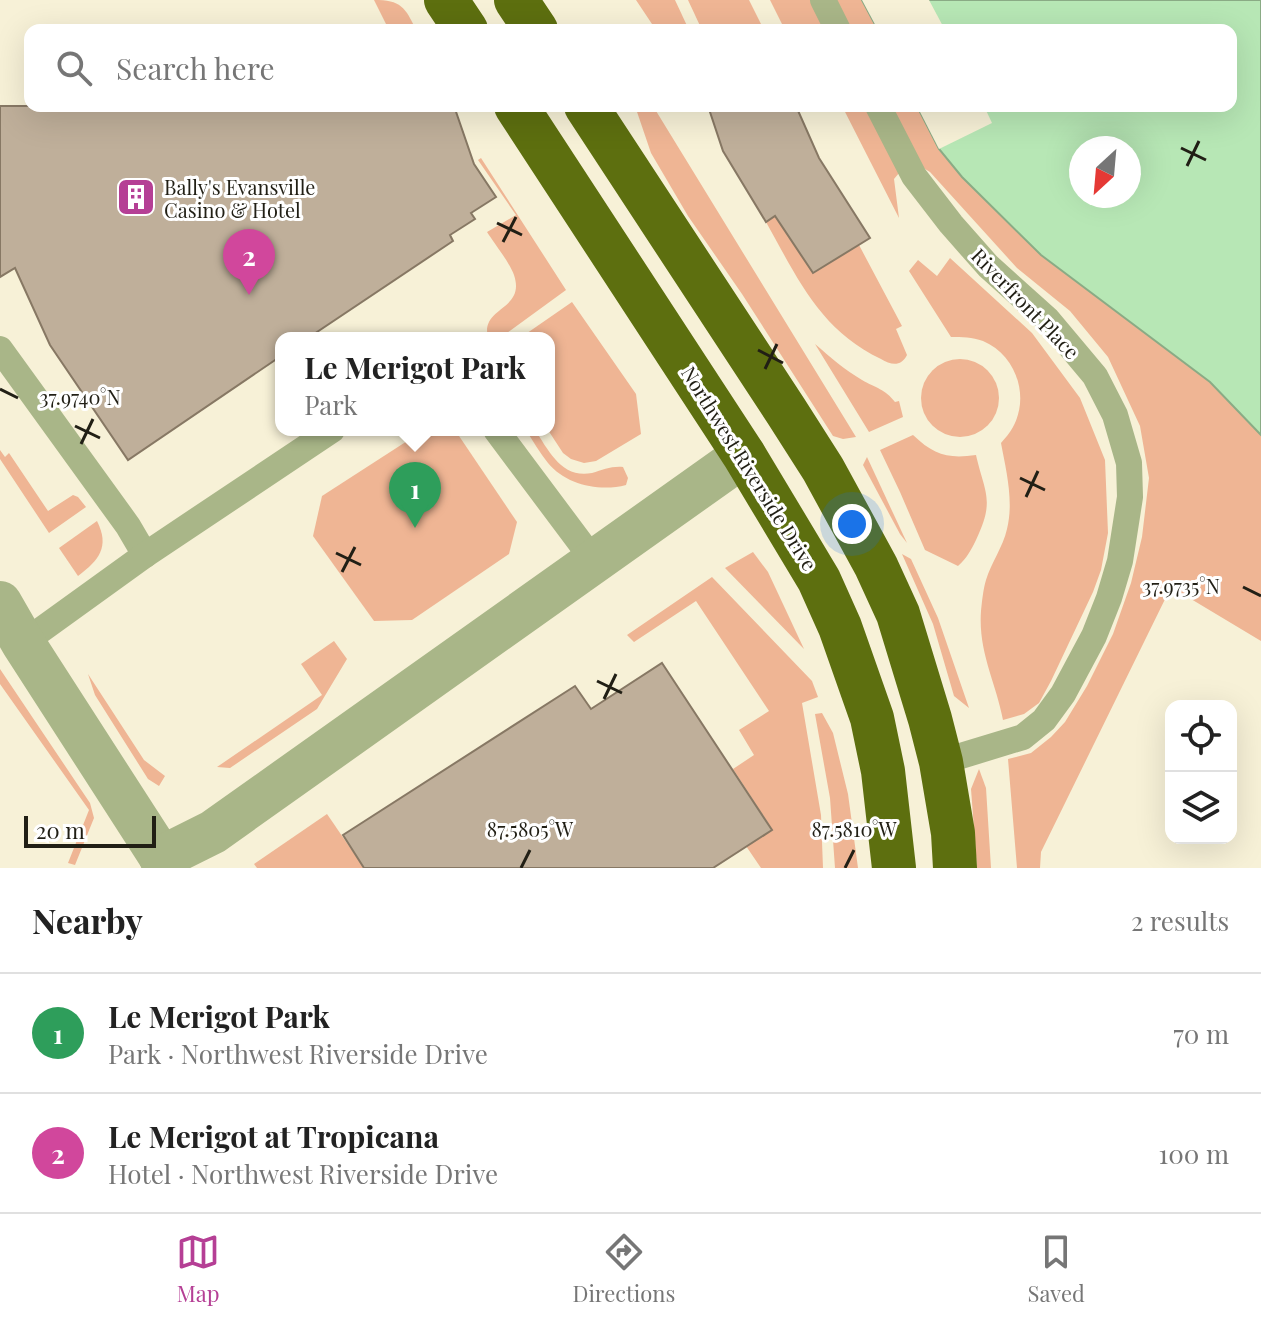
<!DOCTYPE html>
<html lang="en">
<head>
<meta charset="utf-8">
<style>
  :root { --surface:#fff; --page:#f2f2f2; --text:#222; --muted:#767676; --line:#e0e0e0; --accent:#b53f95 }
  body { margin:0; font-family:"Playfair Display",serif; background:var(--page); color:var(--text) }
  .controls { position:absolute; right:24px; bottom:24px; display:grid; overflow:hidden; border-radius:16px; box-shadow:0 8px 32px #0002 }
  .controls button { width:72px; height:72px; display:grid; place-items:center; padding:0; border:0; border-bottom:2px solid var(--line); background:var(--surface); color:var(--text); font:40px sans-serif }
  .compass { position:absolute; left:1069px; top:136px; width:72px; height:72px; border-radius:50%; background:var(--surface); box-shadow:0 8px 32px #0002; rotate:206deg }
  .scale { position:absolute; left:24px; bottom:20px; width:132px; box-sizing:border-box; padding-left:8px; border:4px solid #211f15; border-top:0; font-size:22px; line-height:28px; white-space:nowrap; color:#211f15; -webkit-text-stroke:6px #fff; paint-order:stroke }
  .you { position:absolute; left:852px; top:524px; width:28px; height:28px; margin:-20px; border:6px solid #fff; border-radius:50%; background:#1a73e8; box-shadow:0 0 0 12px #1a73e833 }
  .badge { display:grid; place-items:center; width:52px; height:52px; border-radius:50%; background:var(--accent); color:#fff; font-size:26px; font-weight:700 }
  .pin { position:absolute; translate:-50% -66px; filter:drop-shadow(0 2px 4px #0008) }
  .pin::after { content:''; position:absolute; top:42px; width:28px; height:24px; background:inherit; clip-path:polygon(0 0,100% 0,50% 100%) }
  .popup { position:absolute; left:275px; top:332px; width:280px; height:104px; box-sizing:border-box; display:grid; place-content:center; border-radius:16px; background:var(--surface); filter:drop-shadow(0 2px 6px #0005); font-size:26px; white-space:nowrap; color:var(--muted) }
  .popup b { font-size:30px; color:var(--text) }
  .popup::after { content:''; position:absolute; left:50%; top:100%; margin-left:-16px; border:16px solid transparent; border-top-color:var(--surface) }
  .list { margin:0; padding:0; list-style:none }
  h2 { display:flex; justify-content:space-between; align-items:center; height:104px; margin:0; padding:0 32px; font-size:34px }
  h2 small { font-size:26px; font-weight:400; color:var(--muted) }
  .list li { display:grid; grid-template-columns:52px 1fr auto; gap:24px; align-items:center; box-sizing:border-box; height:120px; padding:0 32px; border-top:2px solid var(--line) }
  .list b { display:block; font-size:30px; white-space:nowrap }
  .list p { margin:0; font-size:26px; white-space:nowrap; color:var(--muted) }
  .list em { font-size:26px; font-style:normal; color:var(--muted) }
  .icon { flex:none; width:44px; height:44px; fill:none; stroke:currentColor; stroke-width:2; stroke-linecap:round; stroke-linejoin:round }
  .map { position:relative; flex:none; width:1261px; height:868px; overflow:hidden }
  .search { position:absolute; background:var(--surface); box-shadow:0 8px 32px #0002; left:24px; right:24px; top:24px; height:88px; display:flex; align-items:center; gap:20px; box-sizing:border-box; padding:0 28px; border-radius:16px; color:var(--muted); font-size:30px }
  .sheet { height:344px; background:var(--surface) }
  nav { display:flex; justify-content:space-around; align-items:center; box-sizing:border-box; height:112px; border-top:2px solid var(--line); background:var(--surface); font-size:22px; color:var(--muted) }
  nav a { display:grid; justify-items:center; gap:4px }
  nav .on { color:var(--accent) }
  .map>svg:first-child { display:block }
</style>
</head>
<body>
<div class="map">
<svg width="1261" height="868" viewBox="0 0 1261 868">
  <rect width="100%" height="100%" fill="#f7f1d7"/>
  <!-- green -->
  <g fill="#efb594">
    <path d="M374 0C401 0 405 7 416 30H389Z"/>
    <path d="M636 0H675L689 30H656Z"/>
    <path d="M688 0H749L764 30H702Z"/>
    <path d="M770 0H862L878 30H785Z"/>
    <path d="M635 106H653L856 437 843 439 833 436 742 294 688 216 651 153Z"/>
    <path d="M842 106H917L939 149 962 177 1041 255 1210 382 1261 435V641L1171 587 1041 852 1040 868H1017L1008 759 1031 753 1051 737 1065 722 1087 686 1113 634 1131 583 1142 537 1149 478 1140 426 1108 357 1070 311 1017 268 930 172 910 160 894 179 899 218Z"/>
    <path d="M481 158 566 290 500 338H488C480 306 526 311 514 275 510 263 494 243 487 232L516 215 478 160Z"/>
    <path d="M775 216 813 273 859 245 902 326 896 329 907 355C901 367 891 365 881 359 820 330 798 279 766 222Z"/>
    <path d="M950 258 1032 333 1080 398 1105 460 1108 533 1101 570 1093 592 1051 681 1039 703 1024 714 1003 720C996 682 978 652 981 611 982 602 983 590 986 580 991 563 1003 547 1007 529 1014 501 1006 470 1001 443 1005 438 1010 433 1013 427 1030 396 1016 355 983 341 972 337 962 337 951 337L909 271 918 260 937 276Z"/>
    <path d="M572 302 636 394 641 434 596 461 584 463 571 459 563 453 548 430 549 338H520Z"/>
    <path d="M815 344C830 357 845 370 862 380 876 388 885 389 895 402L899 401 903 417 869 432Z"/>
    <circle cx="960" cy="398" r="39"/>
    <path d="M443 430H455L517 522 509 554 412 620 374 621 313 536 322 496 418 434Z"/>
    <path d="M526 430H535C549 451 562 479 592 473 603 470 611 466 623 467L628 478 626 485C600 492 566 485 548 463 540 453 533 441 526 430Z"/>
    <path d="M913 435C934 455 948 459 976 455 985 494 995 500 976 540 971 550 967 558 958 566L925 550 900 492 880 450Z"/>
    <path d="M0 450 5 457 9 453 48 511 73 495 78 497 86 507 49 533 0 459Z"/>
    <path d="M867 457 907 543 900 534 863 465Z"/>
    <path d="M97 521C110 547 99 560 78 576L59 548Z"/>
    <path d="M753 552 768 572 804 649 725 568Z"/>
    <path d="M902 554 911 559 938 618 969 708 954 696 933 624Z"/>
    <path d="M712 577 812 681 818 697 802 703 821 815 823 868H761L746 846 772 829 733 769 754 755 739 730 769 711 696 601 634 642 627 635Z"/>
    <path d="M334 641 347 659 317 709 230 768 217 767 322 695 301 664Z"/>
    <path d="M0 669 90 803 94 818 75 865 68 863 89 810 0 684Z"/>
    <path d="M88 674 144 760 165 776 159 786 148 779 95 695Z"/>
    <path d="M822 713 833 733 848 794 858 868H835L830 798 815 714Z"/>
    <path d="M979 769 986 788 991 868H977L971 789Z"/>
    <path d="M327 814 364 868H257L254 864Z"/>
  </g>
  <!-- water -->
  <path fill="#b7e7b5" stroke="#8aab85" stroke-width="2" fill-rule="evenodd" d="M862 0H1261V435L1210 382 1041 255 962 177 939 149 917 106H1231V30H878ZM1081 148H1129V196H1081Z"/>
  <!-- pier -->
  <g fill="#f7f1d7">
    <path d="M862 0H929L945 30H878Z"/>
    <path d="M917 106H984L992 123 939 149Z"/>
  </g>
  <!-- building -->
  <g fill="#bfaf9a" stroke="#877864" stroke-width="2">
    <path d="M0 106H454L474 164 496 197 471 213 475 219 450 235 453 241 308 338H281V356L128 460 50 345 15 268 0 277Z"/>
    <path d="M708 106H796L819 158 870 238 813 273 775 216 766 222 723 151Z"/>
    <path d="M662 663 772 830 713 868H364L343 835 575 686 591 709Z"/>
  </g>
  <g fill="none" stroke-linecap="round" stroke-linejoin="round">
    <!-- lane -->
    <g stroke="#a9b688" stroke-width="26">
      <path d="M823 0 838 30"/>
      <path d="M878 106 914 176 951 224 988 266 1048 320 1095 376 1115 415 1129 463 1130 497 1120 561 1109 598 1094 636 1063 694 1044 720 1023 737 941 762"/>
      <path d="M0 349 128 526 145 555"/>
      <path d="M496 430 594 561"/>
      <path d="M23 643 145 555 332 430"/>
    </g>
    <!-- street -->
    <g stroke="#a9b688" stroke-width="44">
      <path d="M0 603 23 643 168 868"/>
      <path d="M161 858 213 832 744 455"/>
    </g>
    <!-- highway -->
    <g stroke="#5d6f0f" stroke-width="44">
      <path d="M446 0 466 30"/>
      <path d="M516 0 536 30"/>
      <path d="M516 106 744 455 819 580 840 627 872 718 883 771 894 868"/>
      <path d="M586 106 786 411 823 469 876 566 898 614 930 719 941 762 953 833 955 868"/>
    </g>
  </g>
  <!-- ticks -->
  <path fill="none" stroke="#211f15" stroke-width="3" d="M1181 148 1206 160M1187 166 1199 141M497 223 522 235M503 242 516 217M758 350 783 363M765 369 777 344M0 389 18 398M75 426 100 438M81 444 93 419M1020 478 1045 490M1026 497 1038 471M336 553 361 565M342 572 355 547M1243 587 1261 596M597 681 622 693M604 699 616 674M521 868 530 850M845 868 854 850"/>
  <!-- icons -->
  <defs>
    <symbol id="building-square" viewBox="-11 -11 22 22"><rect x="-9" y="-9" width="18" height="18" rx="4" fill="#b53f95" stroke="#fff"/><path d="M-4-6H4V6H1V3H-1V6H-4ZM-2.5-4.3h1.7v1.8h-1.7ZM.8-4.3h1.7v1.8H.8ZM-2.5-1h1.7V.8h-1.7ZM.8-1h1.7V.8H.8Z" fill="#fff"/></symbol>
  </defs>
  <g fill-rule="evenodd">
    <use href="#building-square" x="114" y="175" width="44" height="44"/>
  </g>
  <g text-anchor="middle" dominant-baseline="central" stroke-width="6" stroke-linejoin="round" paint-order="stroke">
    <!-- poi labels -->
    <g font-size="20" fill="#211f15" stroke="#fff" text-anchor="start">
      <text x="164" y="186">Bally's Evansville<tspan x="164" dy="23">Casino &amp; Hotel</tspan></text>
    </g>
    <!-- street labels -->
    <g font-size="20" fill="#211f15" stroke="#fff">
      <text transform="translate(1026 303) rotate(46)">Riverfront Place</text>
      <text transform="translate(750 468) rotate(58)">Northwest Riverside Drive</text>
    </g>
  </g>
  <g font-size="20" text-anchor="middle" fill="#211f15" stroke="#fff" stroke-width="6" stroke-linejoin="round" paint-order="stroke">
    <text x="80" y="405">37.9740°N</text>
    <text x="1181" y="594">37.9735°N</text>
    <text x="530" y="837">87.5805°W</text>
    <text x="854" y="837">87.5810°W</text>
  </g>
</svg>
<div class="controls">
<button><svg class="icon" aria-label="locate" viewBox="0 0 24 24"><circle cx="12" cy="12" r="6"/><path d="M12 2v4M12 18v4M2 12h4M18 12h4"/></svg></button>
<button><svg class="icon" aria-label="layers" viewBox="0 0 24 24"><path d="M12 4l9 5-9 5-9-5zM3 14l9 5 9-5"/></svg></button>
</div>
<svg class="compass" viewBox="-18 -18 36 36"><path d="M0-13l5 13h-10z" fill="#e53935"/><path d="M0 13l5-13h-10z" fill="#767676"/></svg>
<div class="scale">20 m</div>
<div class="you"></div>
<div class="pin badge" style="left:415px;top:528px;background:#2e9e5b">1</div>
<div class="popup"><b>Le Merigot Park</b>Park</div>
<div class="pin badge" style="left:249px;top:295px;background:#d1479c">2</div>
<div class="search"><svg class="icon" aria-label="search" viewBox="0 0 24 24"><circle cx="10" cy="10" r="6"/><path d="M15 15l6 6"/></svg>Search here</div>
</div>
<section class="sheet">
<h2>Nearby<small>2 results</small></h2>
<ul class="list">
<li><span class="badge" style="background:#2e9e5b">1</span><div><b>Le Merigot Park</b><p>Park · Northwest Riverside Drive</p></div><em>70 m</em></li>
<li><span class="badge" style="background:#d1479c">2</span><div><b>Le Merigot at Tropicana</b><p>Hotel · Northwest Riverside Drive</p></div><em>100 m</em></li>
</ul>
</section>
<nav>
<a class="on"><svg class="icon" aria-label="map" viewBox="0 0 24 24"><path d="M3 6l6-2 6 2 6-2v14l-6 2-6-2-6 2zM9 4v14M15 6v14"/></svg>Map</a>
<a><svg class="icon" aria-label="directions" viewBox="0 0 24 24"><path d="M12 3l9 9-9 9-9-9zM9 14v-3h6M13 9l2 2-2 2"/></svg>Directions</a>
<a><svg class="icon" aria-label="saved" viewBox="0 0 24 24"><path d="M7 4h10v16l-5-4-5 4z"/></svg>Saved</a>
</nav>
</body>
</html>
